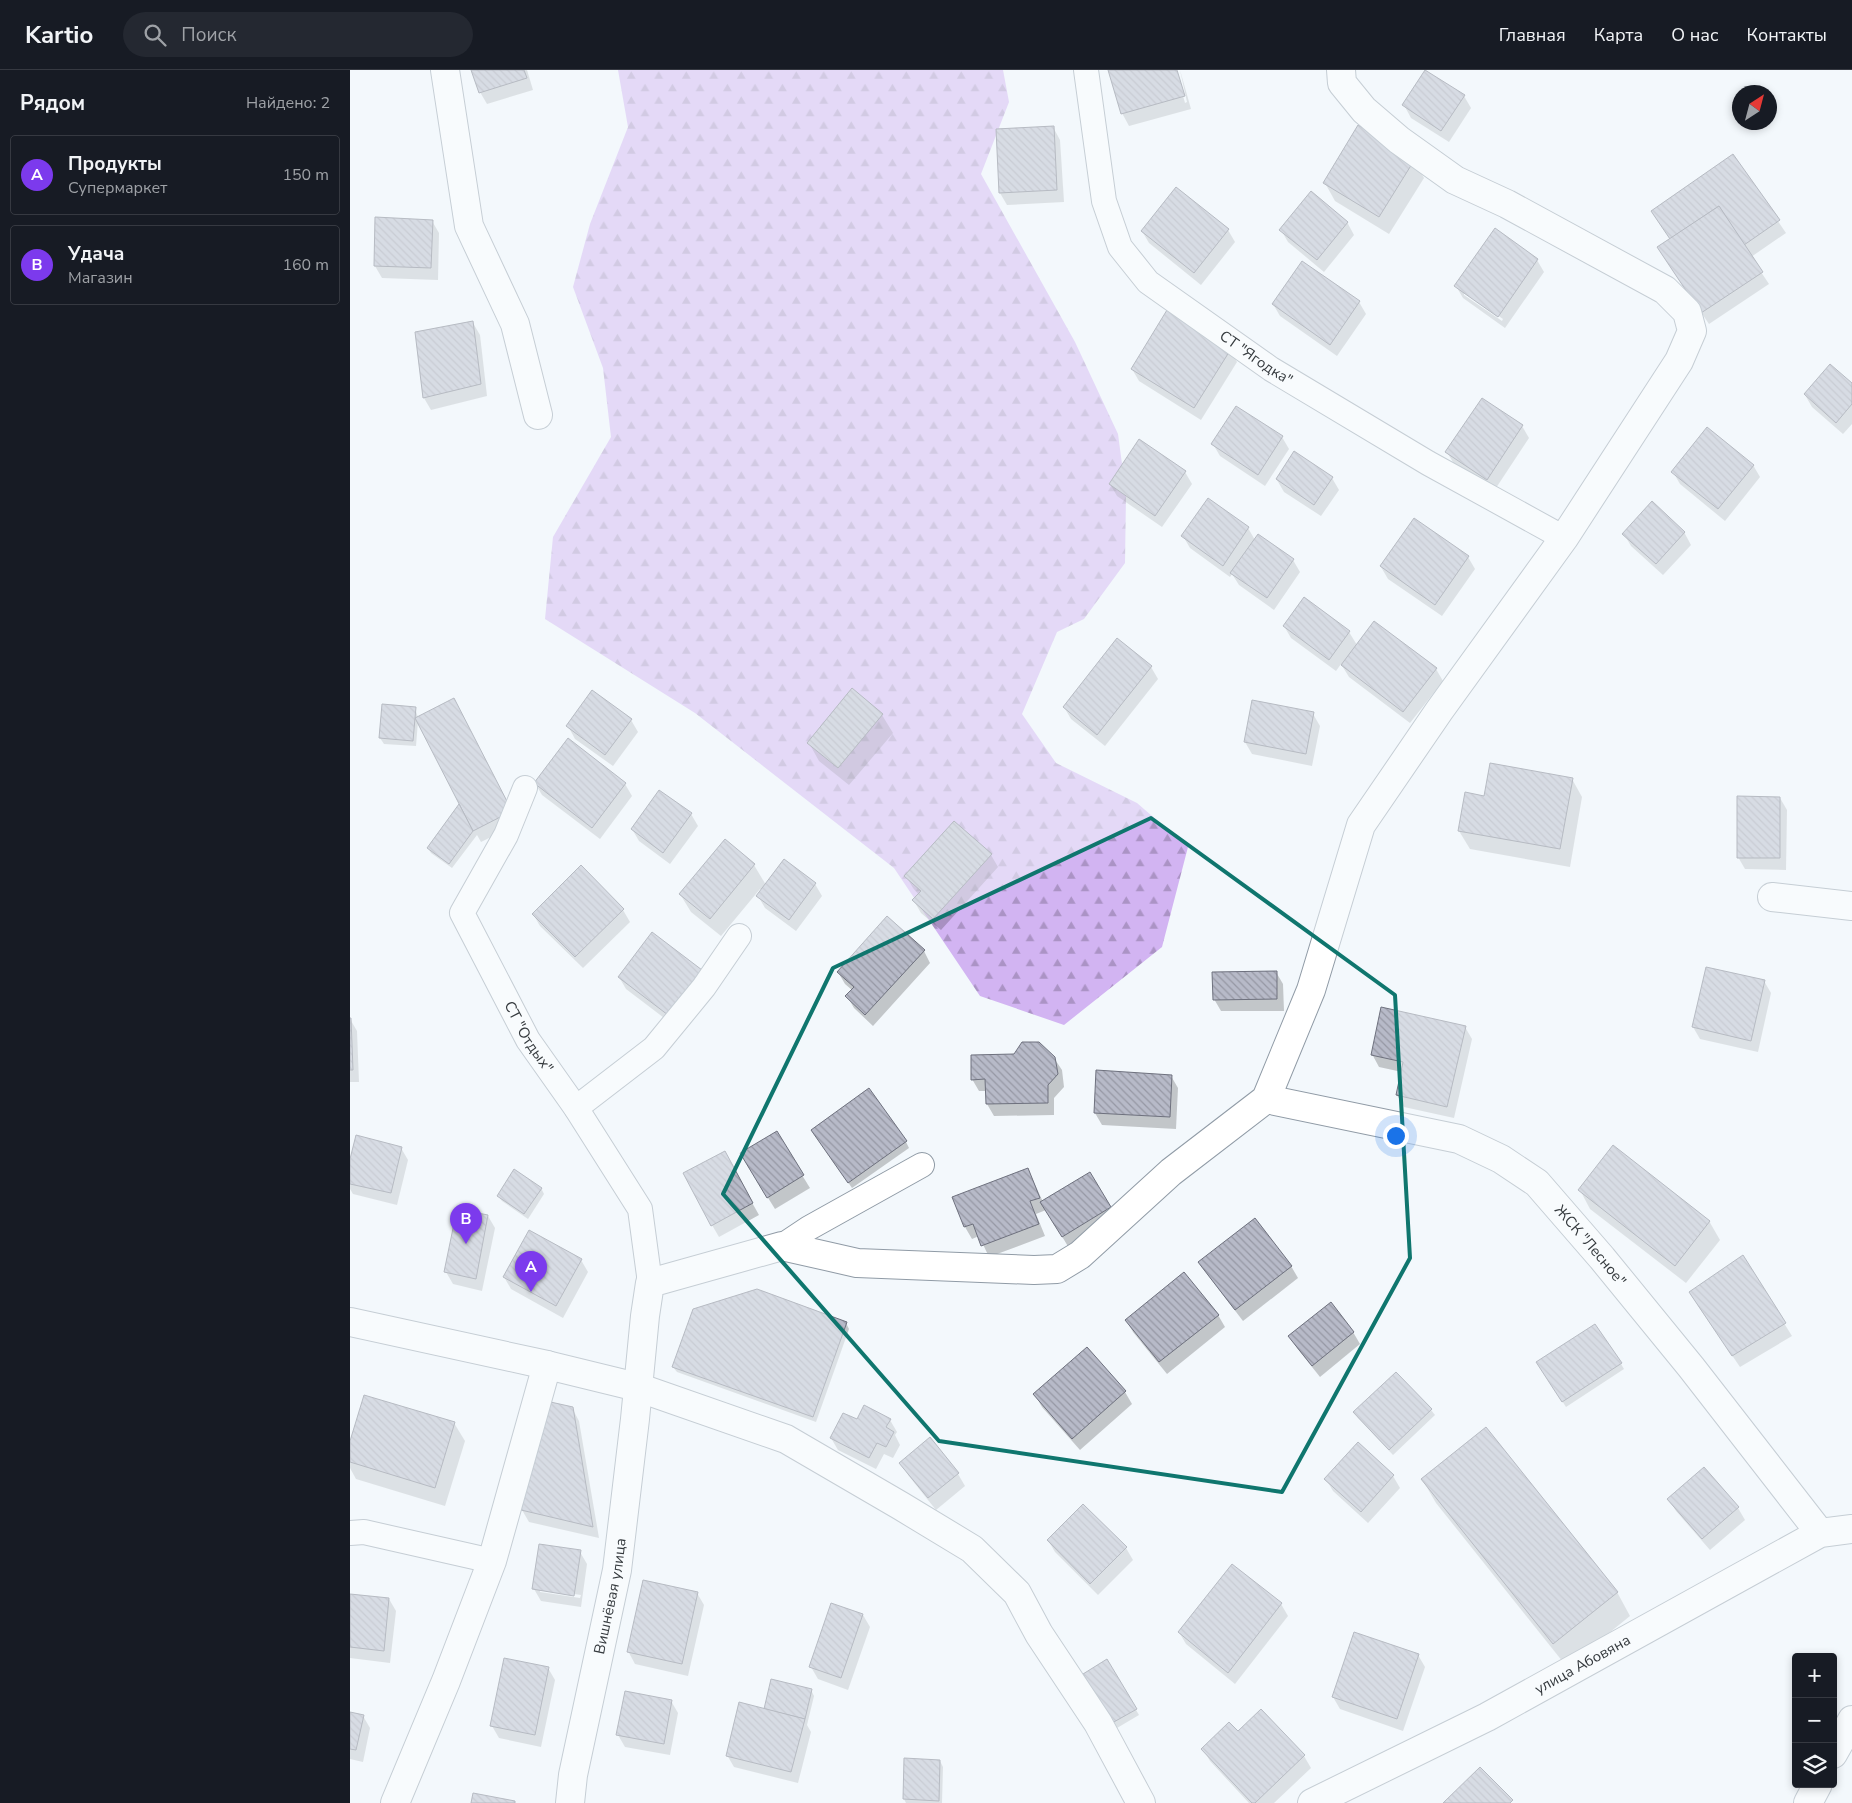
<!DOCTYPE html>
<html lang="ru">
<head>
<meta charset="utf-8">
<style>
  :root { --surface:#171b24; --page:#242831; --text:#f1f3f6; --muted:#9ea1a6; --line:#363941; --accent:#7c3aed }
  body { margin:0; font-family:"Nunito Sans",sans-serif; background:var(--page); color:var(--text) }
  .controls { position:absolute; right:15px; bottom:15px; display:grid; overflow:hidden; border-radius:5px; box-shadow:0 2px 8px #0003 }
  .controls button { width:45px; height:45px; display:grid; place-items:center; padding:0; border:0; border-bottom:1px solid var(--line); background:var(--surface); color:var(--text); font:25px sans-serif }
  .compass { position:absolute; left:1382px; top:15px; width:45px; height:45px; border-radius:50%; background:var(--surface); box-shadow:0 2px 8px #0003; rotate:36deg }
  .you { position:absolute; left:1045px; top:1065px; width:18px; height:18px; margin:-12px; border:4px solid #fff; border-radius:50%; background:#1a73e8; box-shadow:0 0 0 8px #1a73e833 }
  .badge { display:grid; place-items:center; width:32px; height:32px; border-radius:50%; background:var(--accent); color:#fff; font-size:16px; font-weight:700 }
  .pin { position:absolute; translate:-50% -41px; filter:drop-shadow(0 1px 2px #0008) }
  .pin::after { content:''; position:absolute; top:26px; width:18px; height:15px; background:inherit; clip-path:polygon(0 0,100% 0,50% 100%) }
  .list { margin:0; padding:0; list-style:none }
  h2 { display:flex; justify-content:space-between; align-items:center; height:65px; margin:0; padding:0 20px; font-size:21px }
  h2 small { font-size:16px; font-weight:400; color:var(--muted) }
  .list li { display:grid; grid-template-columns:32px 1fr auto; gap:15px; align-items:center; box-sizing:border-box; height:80px; margin:0 10px 10px; padding:0 10px; border:1px solid var(--line); border-radius:5px }
  .list b { display:block; font-size:19px; white-space:nowrap }
  .list p { margin:0; font-size:16px; white-space:nowrap; color:var(--muted) }
  .list em { font-size:16px; font-style:normal; color:var(--muted) }
  .icon { flex:none; width:28px; height:28px; fill:none; stroke:currentColor; stroke-width:2; stroke-linecap:round; stroke-linejoin:round }
  .map { position:relative; flex:none; width:1502px; height:1733px; overflow:hidden }
  header { display:flex; align-items:center; gap:30px; box-sizing:border-box; height:70px; padding:0 25px; background:var(--surface); border-bottom:1px solid var(--line) }
  header strong { font-size:24px }
  nav { display:flex; gap:28px; margin-inline-start:auto; font-size:18px }
  .search { width:350px; height:45px; background:var(--page); display:flex; align-items:center; gap:12px; box-sizing:border-box; padding:0 18px; border-radius:28px; color:var(--muted); font-size:19px }
  main { display:flex }
  aside { flex:1; background:var(--surface) }
  .map>svg:first-child { display:block }
</style>
</head>
<body>
<header>
<strong>Kartio</strong>
<div class="search"><svg class="icon" aria-label="search" viewBox="0 0 24 24"><circle cx="10" cy="10" r="6"/><path d="M15 15l6 6"/></svg>Поиск</div>
<nav><a>Главная</a><a>Карта</a><a>О нас</a><a>Контакты</a></nav>
</header>
<main>
<aside>
<h2>Рядом<small>Найдено: 2</small></h2>
<ul class="list">
<li><span class="badge">A</span><div><b>Продукты</b><p>Супермаркет</p></div><em>150 m</em></li>
<li><span class="badge">B</span><div><b>Удача</b><p>Магазин</p></div><em>160 m</em></li>
</ul>
</aside>
<div class="map">
<svg width="1502" height="1733" viewBox="0 0 1502 1733">
  <defs>
    <pattern id="forest-firs" width="22" height="20" patternUnits="userSpaceOnUse" patternTransform="scale(1.25)"><rect width="22" height="20" fill="#d2b4f2"/><path d="M5 1l3.5 6h-7zM16 11l3.5 6h-7z" fill="#ab93c5"/></pattern>
    <pattern id="building-back-hatch" width="6" height="6" patternUnits="userSpaceOnUse" patternTransform="scale(1.25)"><rect width="6" height="6" fill="#b7bac8"/><path d="M-1 5l2 2M0 0l6 6M5-1l2 2" fill="none" stroke="#9698a4"/></pattern>
  </defs>
  <rect width="100%" height="100%" fill="#f3f8fc"/>
  <!-- forest -->
  <path fill="url(#forest-firs)" d="M268 0H653L659 32 631 104 725 272 768 364 776 424 775 493 734 549 707 562 672 644 706 693 787 733 838 777 812 877 714 955 630 926 544 798 345 643 195 549 203 467 261 367 253 298 223 217 240 154 278 57Z"/>
  <!-- shadow -->
  <g fill="#0003" fill-rule="evenodd">
    <path d="M123 0H177L183 20 137 34 130 22Z"/>
    <path d="M760 0H826L835 33 837 32 830 0 841 39 779 56 772 43Z"/>
    <path d="M1114 26 1121 38 1099 72 1061 48 1054 35Z"/>
    <path d="M703 57 710 70 714 132 657 135 650 123Z"/>
    <path d="M1383 85 1436 163 1401 187 1419 214 1359 254 1316 190 1321 170Z"/>
    <path d="M1064 90 1074 108 1039 164 985 131 975 113Z"/>
    <path d="M82 151 89 163 88 210 32 208 25 196Z"/>
    <path d="M997 152 1004 165 974 202 938 172 931 160Z"/>
    <path d="M878 160 885 172 851 215 799 173 792 161Z"/>
    <path d="M1187 190 1194 202 1155 258 1113 228 1106 216ZM1114 222 1153 249 1152 251 1114 225Z"/>
    <path d="M1009 232 1016 244 987 286 930 246 923 234Z"/>
    <path d="M123 253 130 265 137 326 81 340 74 328 66 263Z"/>
    <path d="M880 280 887 292 851 350 789 311 782 299Z"/>
    <path d="M1502 314V354L1493 364 1462 337 1455 325Z"/>
    <path d="M887 338 932 367 939 379 915 416 870 386 863 374Z"/>
    <path d="M1172 356 1179 368 1144 421 1104 394 1097 382Z"/>
    <path d="M1403 395 1410 407 1375 451 1330 414 1323 402Z"/>
    <path d="M835 402 842 414 812 457 767 426 760 414Z"/>
    <path d="M982 408 989 420 971 446 934 422 927 410Z"/>
    <path d="M858 430 898 458 905 470 908 465 943 490 950 502 924 540 889 515 882 504 880 507 840 478 833 466Z"/>
    <path d="M1334 462 1341 475 1313 505 1281 476 1274 464Z"/>
    <path d="M1118 487 1125 499 1092 546 1038 509 1031 497Z"/>
    <path d="M934 556 999 562 1007 575 1086 599 1093 611 1060 653 999 607 991 594 986 601 941 568Z"/>
    <path d="M801 597 808 609 755 676 721 649 714 637Z"/>
    <path d="M65 639 68 647 167 754 131 772 127 765 102 798 81 783 78 778 117 747 68 651 66 676 34 674 30 668Z"/>
    <path d="M963 644 970 656 962 696 902 684 895 672Z"/>
    <path d="M532 645 543 663 499 715 469 691 459 673Z"/>
    <path d="M281 650 288 662 263 696 225 669 218 656Z"/>
    <path d="M1222 709 1232 727 1220 797 1120 779 1109 761 1135 727Z"/>
    <path d="M185 713 275 714 282 726 250 769 192 725Z"/>
    <path d="M1430 728 1437 740 1436 800 1395 799 1388 787Z"/>
    <path d="M341 744 348 756 320 794 289 771 282 759Z"/>
    <path d="M375 771 404 795 416 815 434 791 465 814 472 826 446 861 415 838 408 826 412 820 410 819 371 866 341 842 330 824Z"/>
    <path d="M641 785 648 797 591 860 571 843 564 831 569 825 563 818 556 806Z"/>
    <path d="M273 840 280 852 233 898 190 856 183 844Z"/>
    <path d="M302 864 326 957 276 919 269 907Z"/>
    <path d="M574 881 580 893 523 956 504 938 497 926 502 920 495 914 488 902Z"/>
    <path d="M1356 898 1414 911 1421 923 1408 982 1350 969 1343 957Z"/>
    <path d="M926 902 933 914 934 941H871L864 929Z"/>
    <path d="M0 949 7 961 9 1012H0Z"/>
    <path d="M1115 957 1122 969 1104 1048 1054 1037 1047 1025 1052 1002 1029 997 1022 984Z"/>
    <path d="M704 988 712 1000 714 1017 704 1028V1045L644 1046 637 1034V1021H629L622 1009Z"/>
    <path d="M821 1006 828 1018 826 1059 752 1055 745 1043Z"/>
    <path d="M426 1063 460 1118 425 1139 398 1096Z"/>
    <path d="M466 1066 556 1072 559 1078 502 1118Z"/>
    <path d="M51 1078 58 1090 47 1135 3 1124 0 1119V1095Z"/>
    <path d="M374 1083 409 1145 369 1167 362 1155Z"/>
    <path d="M678 1099 693 1132 739 1104 767 1150 719 1178 696 1140 686 1144 695 1166 639 1187 629 1166 622 1169 615 1157 603 1128Z"/>
    <path d="M191 1118 194 1124 178 1149 152 1131 148 1126Z"/>
    <path d="M1230 1120 1359 1151 1370 1170 1336 1213 1240 1139Z"/>
    <path d="M138 1146 145 1158 132 1221 103 1214 96 1202Z"/>
    <path d="M1393 1187 1442 1266 1390 1297 1347 1234Z"/>
    <path d="M231 1190 238 1202 213 1248 161 1219 154 1207Z"/>
    <path d="M850 1192 941 1196 948 1208 893 1251 857 1204Z"/>
    <path d="M980 1233 1003 1262 1010 1274 970 1307 947 1278 940 1266Z"/>
    <path d="M868 1245 875 1257 817 1304 783 1262 776 1250Z"/>
    <path d="M496 1253 499 1259 466 1352 327 1302 323 1297Z"/>
    <path d="M737 1279 775 1322 782 1334 730 1380 692 1337 685 1325Z"/>
    <path d="M1271 1294 1274 1299 1216 1337 1191 1298Z"/>
    <path d="M1046 1303 1081 1340 1085 1345 1043 1385 1008 1348 1005 1343Z"/>
    <path d="M222 1338 229 1351 249 1468 179 1452 172 1440Z"/>
    <path d="M540 1350 547 1362 545 1365 550 1375 543 1388 534 1384 526 1399 488 1380 481 1368 507 1351Z"/>
    <path d="M104 1353 115 1371 95 1436 6 1409 0 1398V1375Z"/>
    <path d="M551 1393 608 1404 615 1416 586 1440 558 1405Z"/>
    <path d="M1354 1399 1388 1438 1395 1450 1360 1480 1326 1441 1319 1429Z"/>
    <path d="M1043 1406 1050 1418 1018 1453 983 1421 976 1409Z"/>
    <path d="M1072 1409 1267 1522 1280 1546 1217 1597 1086 1433Z"/>
    <path d="M733 1435 776 1478 783 1490 748 1525 705 1482 698 1470Z"/>
    <path d="M230 1482 237 1494 231 1537 191 1531 184 1519ZM190 1519 231 1525 230 1528 190 1522Z"/>
    <path d="M882 1496 931 1534 938 1546 885 1614 836 1574 829 1562Z"/>
    <path d="M347 1523 354 1535 338 1606 285 1594 278 1581Z"/>
    <path d="M0 1525 39 1529 46 1541 40 1593 0 1588Z"/>
    <path d="M513 1545 520 1557 498 1620 468 1609 461 1597Z"/>
    <path d="M1068 1585 1075 1597 1053 1661 990 1639 983 1627Z"/>
    <path d="M757 1591 789 1645 767 1658 734 1604Z"/>
    <path d="M198 1598 205 1610 191 1677 149 1668 142 1656Z"/>
    <path d="M461 1620 464 1626 457 1655 461 1662 448 1713 384 1697 377 1685 415 1640Z"/>
    <path d="M321 1631 328 1643 320 1685 275 1677 268 1665Z"/>
    <path d="M911 1641 954 1686 961 1698 924 1733H899L860 1691 853 1679 888 1663Z"/>
    <path d="M0 1643 13 1646 20 1658 13 1692 0 1689Z"/>
    <path d="M556 1690 590 1691 593 1697 592 1733H556L554 1729Z"/>
  </g>
  <!-- building -->
  <g fill="url(#building-back-hatch)" stroke="#6e717e">
    <path d="M121 0H174L177 8 129 23Z"/>
    <path d="M758 0H827L835 26 771 44Z"/>
    <path d="M1075 0 1115 25 1091 61 1052 35Z"/>
    <path d="M1008 55 1065 89 1029 147 973 113Z"/>
    <path d="M704 56 707 120 649 123 646 59Z"/>
    <path d="M1383 84 1430 150 1394 175 1369 136 1320 169 1301 141Z"/>
    <path d="M826 117 879 159 844 203 791 161Z"/>
    <path d="M961 121 998 152 967 190 929 160Z"/>
    <path d="M1369 136 1413 202 1351 243 1307 177Z"/>
    <path d="M25 147 83 150 81 198 24 196Z"/>
    <path d="M1145 158 1188 189 1148 247 1104 216Z"/>
    <path d="M952 191 1010 231 980 275 922 234Z"/>
    <path d="M817 240 881 279 844 338 781 299Z"/>
    <path d="M123 251 131 314 73 328 65 262Z"/>
    <path d="M1480 294 1502 313V334L1486 353 1454 324Z"/>
    <path d="M1132 328 1173 355 1137 410 1095 382Z"/>
    <path d="M886 336 933 366 908 405 861 374Z"/>
    <path d="M1357 357 1404 395 1368 439 1321 402Z"/>
    <path d="M789 369 836 401 805 446 759 414Z"/>
    <path d="M944 381 983 407 964 435 926 409Z"/>
    <path d="M858 428 899 457 873 496 831 466Z"/>
    <path d="M1302 431 1335 462 1306 494 1272 464Z"/>
    <path d="M1064 448 1119 486 1085 535 1030 496Z"/>
    <path d="M908 464 944 489 917 528 880 503Z"/>
    <path d="M954 527 1000 561 979 590 933 556Z"/>
    <path d="M1024 551 1087 598 1053 642 991 595Z"/>
    <path d="M767 568 802 596 747 665 713 637Z"/>
    <path d="M502 618 533 644 488 698 457 673Z"/>
    <path d="M242 620 282 649 255 685 216 656Z"/>
    <path d="M104 628 162 741 123 761 65 648Z"/>
    <path d="M902 630 964 642 956 684 894 672Z"/>
    <path d="M32 634 66 637 63 671 29 668Z"/>
    <path d="M218 668 276 713 242 758 184 713Z"/>
    <path d="M1140 693 1223 708 1210 779 1108 761 1115 722 1134 726Z"/>
    <path d="M309 720 342 743 313 783 281 759Z"/>
    <path d="M1387 726 1430 727V788H1387Z"/>
    <path d="M109 734 123 761 99 794 77 778Z"/>
    <path d="M604 751 642 784 583 849 562 830 571 821 554 806Z"/>
    <path d="M375 769 405 794 360 849 329 824Z"/>
    <path d="M434 789 466 813 439 850 406 826Z"/>
    <path d="M231 795 274 839 225 887 182 844Z"/>
    <path d="M537 846 575 880 515 945 495 926 504 917 487 902Z"/>
    <path d="M302 862 352 900 318 945 268 907Z"/>
    <path d="M1356 897 1415 910 1401 971 1342 957Z"/>
    <path d="M927 901V929L863 930 862 902Z"/>
    <path d="M1031 937 1116 956 1097 1037 1046 1025 1053 992 1021 985Z"/>
    <path d="M0 948H1L3 1000H0Z"/>
    <path d="M672 972H689L705 987 708 1004 698 1015V1033L636 1034 635 1009 621 1010V985L664 984Z"/>
    <path d="M746 1000 822 1005 820 1047 744 1043Z"/>
    <path d="M519 1018 557 1071 498 1113 461 1060Z"/>
    <path d="M427 1061 454 1105 417 1128 390 1083Z"/>
    <path d="M6 1065 52 1077 41 1123 0 1114V1089Z"/>
    <path d="M1263 1075 1360 1151 1325 1196 1228 1120Z"/>
    <path d="M375 1081 403 1133 361 1156 333 1103Z"/>
    <path d="M678 1098 690 1128 680 1131 689 1154 631 1176 623 1154 614 1157 602 1127Z"/>
    <path d="M164 1099 192 1118 174 1144 147 1126Z"/>
    <path d="M740 1102 761 1137 712 1167 690 1132Z"/>
    <path d="M107 1139 138 1145 126 1209 94 1202Z"/>
    <path d="M905 1148 942 1196 885 1240 848 1192Z"/>
    <path d="M179 1160 232 1189 206 1236 153 1207Z"/>
    <path d="M1393 1185 1436 1253 1382 1286 1339 1222Z"/>
    <path d="M834 1202 869 1245 809 1292 775 1250Z"/>
    <path d="M407 1219 497 1252 463 1347 322 1297 343 1239Z"/>
    <path d="M981 1232 1004 1262 962 1296 938 1266Z"/>
    <path d="M1245 1254 1272 1293 1212 1332 1186 1292Z"/>
    <path d="M737 1277 776 1321 722 1369 683 1324Z"/>
    <path d="M1046 1302 1082 1339 1039 1380 1003 1342Z"/>
    <path d="M14 1325 105 1352 85 1418 0 1392V1371Z"/>
    <path d="M196 1331 223 1337 243 1457 171 1440Z"/>
    <path d="M514 1335 541 1349 536 1357 544 1362 536 1377 527 1373 519 1388 480 1368 493 1343 507 1349Z"/>
    <path d="M1136 1357 1268 1522 1203 1574 1071 1409Z"/>
    <path d="M580 1367 609 1403 578 1428 549 1393Z"/>
    <path d="M1008 1372 1044 1405 1011 1442 974 1409Z"/>
    <path d="M1354 1397 1389 1437 1352 1469 1317 1429Z"/>
    <path d="M733 1434 777 1477 740 1514 697 1470Z"/>
    <path d="M189 1474 231 1480 224 1526 182 1519Z"/>
    <path d="M882 1494 932 1533 878 1603 828 1562Z"/>
    <path d="M293 1510 348 1522 332 1594 277 1582Z"/>
    <path d="M0 1524 39 1528 34 1581 0 1577Z"/>
    <path d="M481 1533 513 1544 491 1608 459 1597Z"/>
    <path d="M1004 1562 1069 1584 1047 1649 982 1627Z"/>
    <path d="M154 1588 199 1597 185 1665 140 1656Z"/>
    <path d="M757 1589 787 1639 762 1653 733 1604Z"/>
    <path d="M421 1609 462 1619 455 1649 414 1639Z"/>
    <path d="M275 1621 322 1630 314 1674 266 1665Z"/>
    <path d="M389 1632 455 1649 441 1702 376 1686Z"/>
    <path d="M911 1639 955 1685 905 1733H902L851 1679 879 1652 888 1661Z"/>
    <path d="M0 1642 14 1645 6 1680 0 1679Z"/>
    <path d="M554 1688 590 1690 589 1731 553 1729Z"/>
    <path d="M1130 1697 1163 1730 1160 1733H1093Z"/>
    <path d="M123 1723 165 1731V1733H121Z"/>
  </g>
  <g fill="none" stroke-linecap="round" stroke-linejoin="round">
    <defs>
      <g id="service">
        <path id="s1" d="M736 0 754 131 770 177 798 212 921 299 1078 393 1214 468"/>
        <path id="s2" d="M175 718 156 765 112 843 178 970 226 1038 290 1139 300 1213"/>
        <path d="M226 1038 304 978 354 917 389 866"/>
        <path d="M432 1176 459 1158 572 1095"/>
        <path d="M0 1463 14 1462 142 1491"/>
      </g>
      <g id="minor">
        <path d="M95 0 119 156 165 254 188 345"/>
        <path d="M1422 827 1502 836"/>
        <path id="s3" d="M916 1029 1109 1069 1151 1089 1187 1113 1252 1188 1341 1297 1470 1463"/>
        <path d="M1483 1684 1502 1650"/>
        <path d="M45 1733 96 1611 142 1491 197 1295"/>
        <path id="s4" d="M220 1733 223 1705 267 1500 285 1349 295 1246 300 1213 432 1176 507 1193 684 1200 707 1199 730 1185 821 1102 916 1029 961 920 1011 755 1089 641 1214 468 1329 291 1342 261 1337 242 1315 220 1157 134 1105 110 1049 70 1014 40 992 13 991 0"/>
        <path d="M1458 1733 1468 1714"/>
      </g>
      <g id="tertiary">
        <path d="M0 1252 197 1295 287 1317 436 1369 551 1436 622 1479 667 1523 689 1564 748 1653 791 1733"/>
        <path id="s5" d="M962 1733 1137 1647 1470 1463 1502 1459"/>
      </g>
    </defs>
    <!-- service casing -->
    <use href="#service" stroke="#909ba6" stroke-width="26"/>
    <!-- minor casing -->
    <use href="#minor" stroke="#909ba6" stroke-width="30"/>
    <!-- tertiary casing -->
    <use href="#tertiary" stroke="#909ba6" stroke-width="30"/>
    <!-- service -->
    <use href="#service" stroke="#fff" stroke-width="24"/>
    <!-- minor -->
    <use href="#minor" stroke="#fff" stroke-width="28"/>
    <!-- tertiary -->
    <use href="#tertiary" stroke="#fff" stroke-width="28"/>
  </g>
  <!-- marked area -->
  <path d="M0 0H1502V1733H0ZM801 748 1045 925 1060 1188 932 1422 589 1371 373 1124 483 898Z" fill="#f3f8fc" fill-opacity=".55" fill-rule="evenodd"/>
  <path fill="none" stroke="#0f766e" stroke-width="4" stroke-linejoin="round" d="M801 748 1045 925 1060 1188 932 1422 589 1371 373 1124 483 898Z"/>
  <g text-anchor="middle" dominant-baseline="central" stroke-width="5" stroke-linejoin="round" paint-order="stroke">
    <!-- street labels -->
    <g font-size="15" fill="#353a3e" stroke="#f3f8fc">
      <text stroke="none"><textPath href="#s1" startOffset="358">СТ "Ягодка"</textPath></text>
      <text stroke="none"><textPath href="#s2" startOffset="281">СТ "Отдых"</textPath></text>
      <text stroke="none"><textPath href="#s3" startOffset="369">ЖСК "Лесное"</textPath></text>
      <text stroke="none"><textPath href="#s4" startOffset="211">Вишнёвая улица</textPath></text>
      <text stroke="none"><textPath href="#s5" startOffset="304">улица Абовяна</textPath></text>
    </g>
  </g>
</svg>
<div class="controls">
<button>+</button>
<button>−</button>
<button><svg class="icon" aria-label="layers" viewBox="0 0 24 24"><path d="M12 4l9 5-9 5-9-5zM3 14l9 5 9-5"/></svg></button>
</div>
<svg class="compass" viewBox="-18 -18 36 36"><path d="M0-13l5 13h-10z" fill="#e53935"/><path d="M0 13l5-13h-10z" fill="#9ea1a6"/></svg>
<div class="you"></div>
<div class="pin badge" style="left:181px;top:1222px">A</div>
<div class="pin badge" style="left:116px;top:1174px">B</div>
</div>
</main>
</body>
</html>
